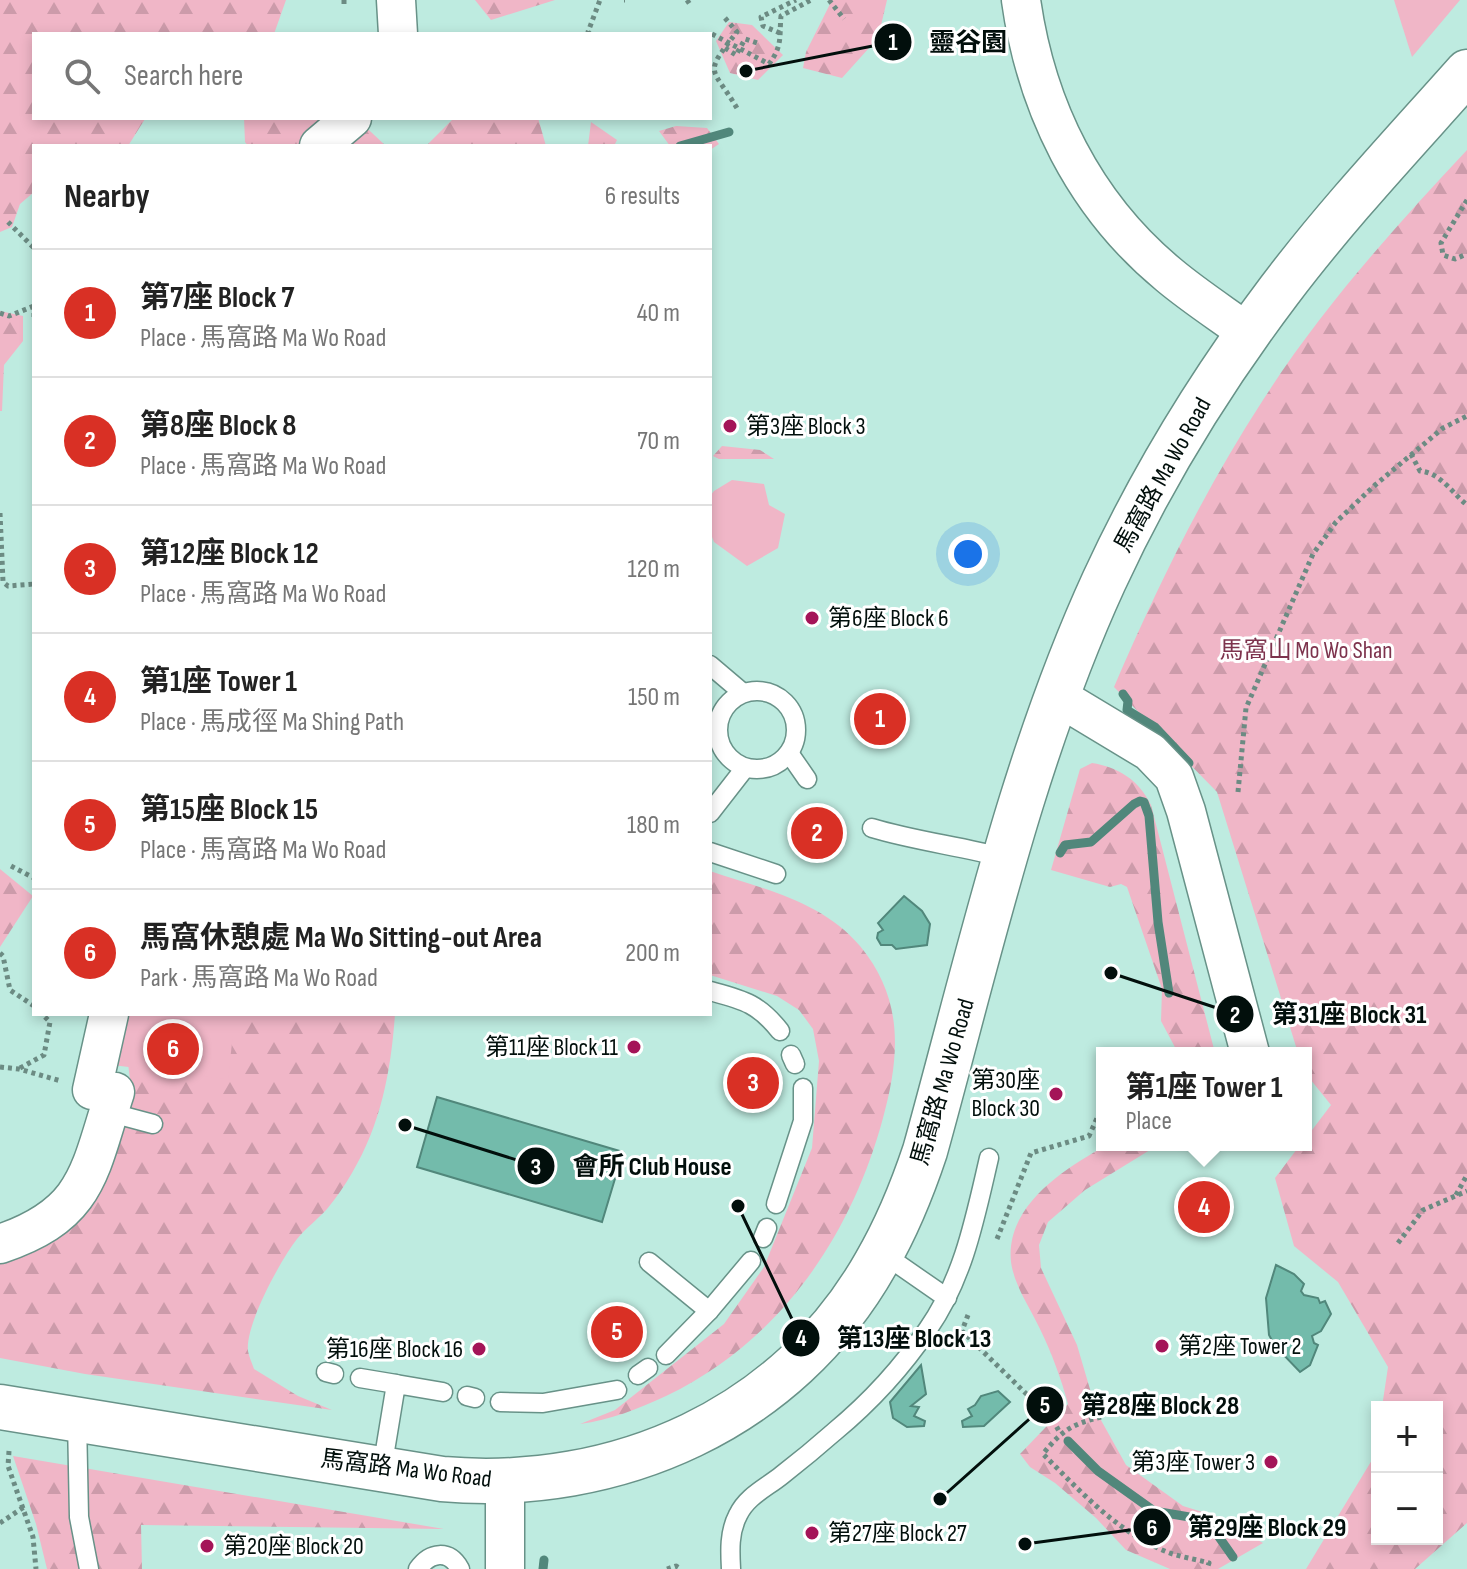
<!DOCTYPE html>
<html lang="en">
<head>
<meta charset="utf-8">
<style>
  :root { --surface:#fff; --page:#f2f2f2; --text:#222; --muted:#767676; --line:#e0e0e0; --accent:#d93025 }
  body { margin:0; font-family:"Sofia Sans Condensed","Noto Sans TC",sans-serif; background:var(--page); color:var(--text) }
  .controls { position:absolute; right:24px; bottom:24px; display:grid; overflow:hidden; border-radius:0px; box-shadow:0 4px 12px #0003 }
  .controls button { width:72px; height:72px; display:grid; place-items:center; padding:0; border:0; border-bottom:2px solid var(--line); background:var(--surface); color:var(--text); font:40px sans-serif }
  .you { position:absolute; left:968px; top:554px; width:28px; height:28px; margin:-20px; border:6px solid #fff; border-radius:50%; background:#1a73e8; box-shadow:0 0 0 12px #1a73e833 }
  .badge { display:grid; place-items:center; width:52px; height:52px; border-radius:50%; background:var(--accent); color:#fff; font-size:26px; font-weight:700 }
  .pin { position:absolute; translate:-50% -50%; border:4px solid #fff; box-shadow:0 2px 8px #0006 }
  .popup { position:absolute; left:1096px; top:1047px; width:216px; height:104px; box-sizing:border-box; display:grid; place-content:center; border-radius:0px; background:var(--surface); filter:drop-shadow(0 2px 6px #0005); font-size:26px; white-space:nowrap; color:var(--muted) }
  .popup b { font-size:30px; color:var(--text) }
  .popup::after { content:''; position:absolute; left:50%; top:100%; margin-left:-16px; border:16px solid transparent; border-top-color:var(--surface) }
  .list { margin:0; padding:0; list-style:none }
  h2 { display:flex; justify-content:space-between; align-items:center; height:104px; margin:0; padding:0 32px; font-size:34px }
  h2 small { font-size:26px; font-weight:400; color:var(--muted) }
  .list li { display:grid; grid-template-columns:52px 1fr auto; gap:24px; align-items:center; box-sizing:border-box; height:128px; padding:0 32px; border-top:2px solid var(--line) }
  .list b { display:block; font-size:30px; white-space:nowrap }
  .list p { margin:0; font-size:26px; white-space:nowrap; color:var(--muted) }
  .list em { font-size:26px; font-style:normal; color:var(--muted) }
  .icon { flex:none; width:44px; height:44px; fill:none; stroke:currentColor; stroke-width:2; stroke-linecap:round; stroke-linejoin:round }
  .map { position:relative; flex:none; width:1467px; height:1569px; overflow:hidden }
  .search { position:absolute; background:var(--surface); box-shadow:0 4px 12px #0003; left:32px; top:32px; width:680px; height:88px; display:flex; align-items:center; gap:20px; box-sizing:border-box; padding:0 28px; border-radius:0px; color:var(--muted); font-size:30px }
  .panel { position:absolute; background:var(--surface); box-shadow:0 4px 12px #0003; left:32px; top:144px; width:680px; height:872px; border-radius:0px }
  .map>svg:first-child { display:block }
</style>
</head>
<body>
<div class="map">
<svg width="1467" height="1569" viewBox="0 0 1467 1569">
  <defs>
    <pattern id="forest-firs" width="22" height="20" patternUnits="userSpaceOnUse" patternTransform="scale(2)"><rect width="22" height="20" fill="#f0b6c7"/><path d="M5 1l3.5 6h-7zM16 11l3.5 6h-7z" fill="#cc9baa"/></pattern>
  </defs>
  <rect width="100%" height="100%" fill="#beebe0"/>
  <!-- forest -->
  <g fill="url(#forest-firs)">
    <path d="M0 0H286L274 34H34V118H166L145 119 128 146H34V192L20 204 12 227 0 232Z"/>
    <path d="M475 0H555L491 20Z"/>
    <path d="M832 0H887L878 38 842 78 803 68 806 52Z"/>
    <path d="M729 22 752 25 783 55 758 80 730 73 716 41Z"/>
    <path d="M244 118H356L386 146H248L245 142Z"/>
    <path d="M454 118H538L546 146H426Z"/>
    <path d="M591 122 617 140 614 146H588Z"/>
    <path d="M676 126 707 128 719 144 710 150V146H670L659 131Z"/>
    <path d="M1467 150V1523L1415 1569H1306L1375 1455 1377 1440V1539H1437V1407H1382L1388 1367 1338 1282 1294 1246 1275 1178 1300 1145H1306V1138L1331 1105 1306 1074V1053H1298L1217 792 1114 687C1157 587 1204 491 1263 400 1321 309 1394 228 1467 150Z"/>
    <path d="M0 311 23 316V341L4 365 2 411H0Z"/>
    <path d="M722 446 760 450 774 459H719L713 456Z"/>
    <path d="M1092 763C1118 767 1139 780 1151 805L1215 1053H1178L1161 1021 1162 989 1127 887 1121 884 1110 887 1051 870 1080 769Z"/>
    <path d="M0 869 33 896 0 947Z"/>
    <path d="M710 871C763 889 822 901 860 946 904 999 900 1056 883 1118 851 1237 779 1342 666 1396 638 1409 610 1420 580 1424L615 1410 724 1324 764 1267 812 1148 819 1061 813 1029 799 1010 777 996 710 975Z"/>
    <path d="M122 1014H395C391 1071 381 1124 352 1173 345 1185 336 1198 327 1209 318 1219 306 1228 297 1239 280 1261 245 1325 248 1351 249 1357 252 1363 254 1369L298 1396 332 1410 85 1374 0 1358V1261L71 1225 106 1181 131 1088Z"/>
    <path d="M1107 1145H1158L1085 1190 1048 1222 1039 1245 1041 1268 1077 1345 1097 1413 1126 1465 1183 1506 1222 1518 1263 1543 1218 1569H1170L1126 1550 1096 1518 1055 1483 1030 1467 1020 1454 1068 1404C1061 1378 1052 1354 1040 1329 1030 1308 1014 1285 1011 1262 1005 1205 1066 1168 1107 1145Z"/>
    <path d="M13 1456 444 1529 141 1525 142 1569H47L36 1524Z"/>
  </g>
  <!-- green -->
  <g fill="#f0b6c7">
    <path d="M1394 0H1460L1412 57Z"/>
    <path d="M732 480 764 484 769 505 785 514 778 548 747 566 714 542 710 532V496L714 491Z"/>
    <path d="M120 1014H210L233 1034 228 1079 112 1065Z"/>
  </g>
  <!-- water -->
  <g fill="#73bbab" stroke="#51877b" stroke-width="2">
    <path d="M904 896 922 911 930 924 927 945 896 949 892 945H881L877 938 878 933 883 930 878 923Z"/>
    <path d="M437 1097 623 1152 602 1222 417 1167Z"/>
    <path d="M1276 1265 1294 1274 1304 1284 1301 1291 1304 1295 1318 1298 1320 1303 1325 1301 1331 1314 1321 1331 1312 1336 1314 1343 1318 1345 1310 1365 1300 1372 1275 1346 1269 1335 1266 1298Z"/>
    <path d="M921 1365 926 1394 911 1406 919 1407 914 1416 925 1421 924 1426 907 1427 893 1418 890 1402Z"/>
    <path d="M998 1391 1010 1402 984 1426 963 1427 962 1421 972 1416 968 1409 975 1405 981 1396Z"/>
  </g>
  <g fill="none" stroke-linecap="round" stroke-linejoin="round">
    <!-- stream -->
    <g stroke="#51877b" stroke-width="9">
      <path d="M680 146 729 132"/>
      <path d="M1123 694 1128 701 1127 710 1155 727 1189 763"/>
      <path d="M1060 853 1065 845 1091 842 1134 804 1140 801 1144 802 1149 816 1158 922 1169 993"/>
      <path d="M1068 1441 1098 1471 1154 1511 1207 1520 1233 1557"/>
      <path d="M543 1569 544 1560"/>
    </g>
    <defs>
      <g id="service">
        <path d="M710 665 743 693"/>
        <circle cx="757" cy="730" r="39"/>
        <path d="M789 753 807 779"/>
        <path d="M710 813 745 768"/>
        <path d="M872 828C915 841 960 846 1005 858"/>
        <path d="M710 852 776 874"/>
        <path d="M710 991C743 1000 758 1003 780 1031"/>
        <path d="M791 1055 795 1064"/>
        <path d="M108 1112 153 1124"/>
        <path d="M776 1204 803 1121V1088"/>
        <path d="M763 1238 767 1228"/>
        <path d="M882 1253 947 1298"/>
        <path d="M649 1262 709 1311"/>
        <path d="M666 1355 709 1311 751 1261"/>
        <path d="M326 1372 334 1374"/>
        <path d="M638 1375 648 1368"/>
        <path d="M360 1378 396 1384"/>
        <path d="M467 1396 475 1398"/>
        <path d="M500 1402 543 1403 617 1390"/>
        <path d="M77 1420 79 1517 89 1569"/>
        <path d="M382 1469 396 1384 443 1392"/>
        <path d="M418 1569C430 1552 449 1549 460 1569"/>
        <path d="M731 1569C730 1551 729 1532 738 1515 747 1496 766 1488 782 1475 800 1461 817 1447 834 1432 869 1403 903 1366 928 1329 964 1277 975 1218 989 1158"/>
      </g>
      <g id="minor">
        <path d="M396 0 398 34"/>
        <path d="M1021 0C1036 107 1084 205 1169 275 1194 296 1222 314 1248 333"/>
        <path d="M319 146 352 118"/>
        <path d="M1057 696 1150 752 1174 777 1186 811 1250 1053"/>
        <path d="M0 1244C89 1214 89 1171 115 1092L92 1090 109 1014"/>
        <path d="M505 1569V1481"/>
      </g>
      <path id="tertiary" d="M0 1407 442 1479C617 1494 788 1419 876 1263 897 1227 912 1190 925 1151 978 960 1021 762 1104 581 1151 479 1211 381 1279 291 1337 214 1403 144 1467 72"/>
    </defs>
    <!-- service casing -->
    <use href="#service" stroke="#689288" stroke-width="21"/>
    <!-- minor casing -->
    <use href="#minor" stroke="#689288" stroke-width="41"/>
    <!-- tertiary casing -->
    <use href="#tertiary" stroke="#689288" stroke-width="47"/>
    <!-- path -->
    <g stroke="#6c8b83" stroke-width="5" stroke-dasharray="4 4" stroke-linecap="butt">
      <path d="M344 0V5"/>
      <path d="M624 0H625"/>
      <path d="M687 0 691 6"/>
      <path d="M829 0 844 19"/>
      <path d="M725 18 737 32C701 77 713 66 738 110"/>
      <path d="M780 33 763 26 761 17 796 0"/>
      <path d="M590 34 588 32 600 0"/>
      <path d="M712 34 769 64C783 45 779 37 781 16L811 0"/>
      <path d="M725 48 736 55 745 39 757 43"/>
      <path d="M1467 200 1441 243 1443 255 1455 259 1467 254"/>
      <path d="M8 222 34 248"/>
      <path d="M34 305V320"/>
      <path d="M0 313 9 316 34 306"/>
      <path d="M1411 454 1420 471C1441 473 1452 493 1467 505"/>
      <path d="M0 513 3 582 8 586 34 584"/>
      <path d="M1238 792 1246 708 1313 554 1336 522 1374 486 1443 428 1467 416"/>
      <path d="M11 866 34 878"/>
      <path d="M0 953 3 956 10 990 34 1006"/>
      <path d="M0 1067 19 1069 61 1081"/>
      <path d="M20 1068 44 1055 50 1022 42 1014"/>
      <path d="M1456 1195 1467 1175"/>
      <path d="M997 1239 1031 1153 1089 1136 1102 1107"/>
      <path d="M1398 1243 1423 1210 1467 1191"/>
      <path d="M968 1315 962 1331 1053 1420 1060 1433"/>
      <path d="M1101 1417C1072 1424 1061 1431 1043 1454 1080 1491 1117 1532 1167 1552 1180 1557 1195 1559 1209 1563L1207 1569"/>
      <path d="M9 1451 8 1466 33 1537 36 1569"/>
      <path d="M0 1523 24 1507"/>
      <path d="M667 1569 676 1566 681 1569"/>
    </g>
    <!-- service -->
    <use href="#service" stroke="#fff" stroke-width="18"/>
    <!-- minor -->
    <use href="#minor" stroke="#fff" stroke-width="38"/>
    <!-- tertiary -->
    <use href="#tertiary" stroke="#fff" stroke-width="44"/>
  </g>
  <!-- markers -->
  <g fill="#a41458" stroke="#fff" stroke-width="3">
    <circle cx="730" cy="426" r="8"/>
    <circle cx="812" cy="618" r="8"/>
    <circle cx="634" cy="1047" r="8"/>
    <circle cx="1056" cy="1094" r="8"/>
    <circle cx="1162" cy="1346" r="8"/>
    <circle cx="479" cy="1349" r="8"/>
    <circle cx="1271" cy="1462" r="8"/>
    <circle cx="812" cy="1533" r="8"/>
    <circle cx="207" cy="1546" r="8"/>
  </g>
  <g text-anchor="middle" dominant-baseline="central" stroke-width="6" stroke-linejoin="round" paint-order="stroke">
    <!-- poi labels -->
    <g font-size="24" fill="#020f0c" stroke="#fff" text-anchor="start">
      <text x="746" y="426">第3座 Block 3</text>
      <text x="828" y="618">第6座 Block 6</text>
      <text x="618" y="1047" text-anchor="end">第11座 Block 11</text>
      <text x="1040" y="1080" text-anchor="end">第30座<tspan x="1040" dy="28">Block 30</tspan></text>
      <text x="1178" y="1346">第2座 Tower 2</text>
      <text x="463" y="1349" text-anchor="end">第16座 Block 16</text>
      <text x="1255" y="1462" text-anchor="end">第3座 Tower 3</text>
      <text x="828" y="1533">第27座 Block 27</text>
      <text x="223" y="1546">第20座 Block 20</text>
    </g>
    <!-- street labels -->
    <g font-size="24" fill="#020f0c" stroke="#fff">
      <text transform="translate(1163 475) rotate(-61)">馬窩路 Ma Wo Road</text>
      <text transform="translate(943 1082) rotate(-74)">馬窩路 Ma Wo Road</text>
      <text transform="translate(406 1469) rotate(7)">馬窩路 Ma Wo Road</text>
    </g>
    <!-- park labels -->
    <g font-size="24" fill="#7d334d" stroke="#fff">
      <text x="1306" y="650">馬窩山 Mo Wo Shan</text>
    </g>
  </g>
  <!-- callouts -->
  <path fill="none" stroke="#020f0c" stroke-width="3" d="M746 71L893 42M1111 973L1235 1014M405 1125L536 1166M738 1206L801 1338M940 1499L1045 1405M1025 1544L1152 1527"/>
  <g fill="#020f0c" stroke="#fff" stroke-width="3">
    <circle cx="746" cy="71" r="8"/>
    <circle cx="1111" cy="973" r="8"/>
    <circle cx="405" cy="1125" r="8"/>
    <circle cx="738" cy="1206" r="8"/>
    <circle cx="940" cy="1499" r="8"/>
    <circle cx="1025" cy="1544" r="8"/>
    <circle cx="893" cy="42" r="20"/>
    <circle cx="1235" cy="1014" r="20"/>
    <circle cx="536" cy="1166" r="20"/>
    <circle cx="801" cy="1338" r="20"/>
    <circle cx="1045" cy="1405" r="20"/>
    <circle cx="1152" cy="1527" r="20"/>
  </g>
  <g font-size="24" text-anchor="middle" font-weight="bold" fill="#fff">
    <text x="893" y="50">1</text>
    <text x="1235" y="1023">2</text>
    <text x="536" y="1175">3</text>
    <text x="801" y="1346">4</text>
    <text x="1045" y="1413">5</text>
    <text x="1152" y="1536">6</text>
  </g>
  <g font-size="26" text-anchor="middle" font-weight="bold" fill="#020f0c" stroke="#fff" stroke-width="6" stroke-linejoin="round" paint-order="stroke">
    <text x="968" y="51">靈谷園</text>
    <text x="1349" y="1023">第31座 Block 31</text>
    <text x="652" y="1175">會所 Club House</text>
    <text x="914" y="1347">第13座 Block 13</text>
    <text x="1160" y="1414">第28座 Block 28</text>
    <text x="1267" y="1536">第29座 Block 29</text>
  </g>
</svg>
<div class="controls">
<button>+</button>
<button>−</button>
</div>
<div class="you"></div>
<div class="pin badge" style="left:880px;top:719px">1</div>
<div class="pin badge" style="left:817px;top:833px">2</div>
<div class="pin badge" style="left:753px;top:1083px">3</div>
<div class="pin badge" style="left:1204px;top:1207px">4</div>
<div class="popup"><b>第1座 Tower 1</b>Place</div>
<div class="pin badge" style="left:617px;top:1332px">5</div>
<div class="pin badge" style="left:173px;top:1049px">6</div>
<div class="search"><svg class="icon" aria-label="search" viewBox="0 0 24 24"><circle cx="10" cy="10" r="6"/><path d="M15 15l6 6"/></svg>Search here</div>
<section class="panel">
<h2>Nearby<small>6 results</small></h2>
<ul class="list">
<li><span class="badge">1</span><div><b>第7座 Block 7</b><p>Place · 馬窩路 Ma Wo Road</p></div><em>40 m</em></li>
<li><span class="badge">2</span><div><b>第8座 Block 8</b><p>Place · 馬窩路 Ma Wo Road</p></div><em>70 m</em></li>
<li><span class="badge">3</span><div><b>第12座 Block 12</b><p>Place · 馬窩路 Ma Wo Road</p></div><em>120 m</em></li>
<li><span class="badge">4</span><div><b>第1座 Tower 1</b><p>Place · 馬成徑 Ma Shing Path</p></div><em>150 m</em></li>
<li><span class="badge">5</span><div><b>第15座 Block 15</b><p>Place · 馬窩路 Ma Wo Road</p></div><em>180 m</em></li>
<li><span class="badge">6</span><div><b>馬窩休憩處 Ma Wo Sitting-out Area</b><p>Park · 馬窩路 Ma Wo Road</p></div><em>200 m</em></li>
</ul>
</section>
</div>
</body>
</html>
